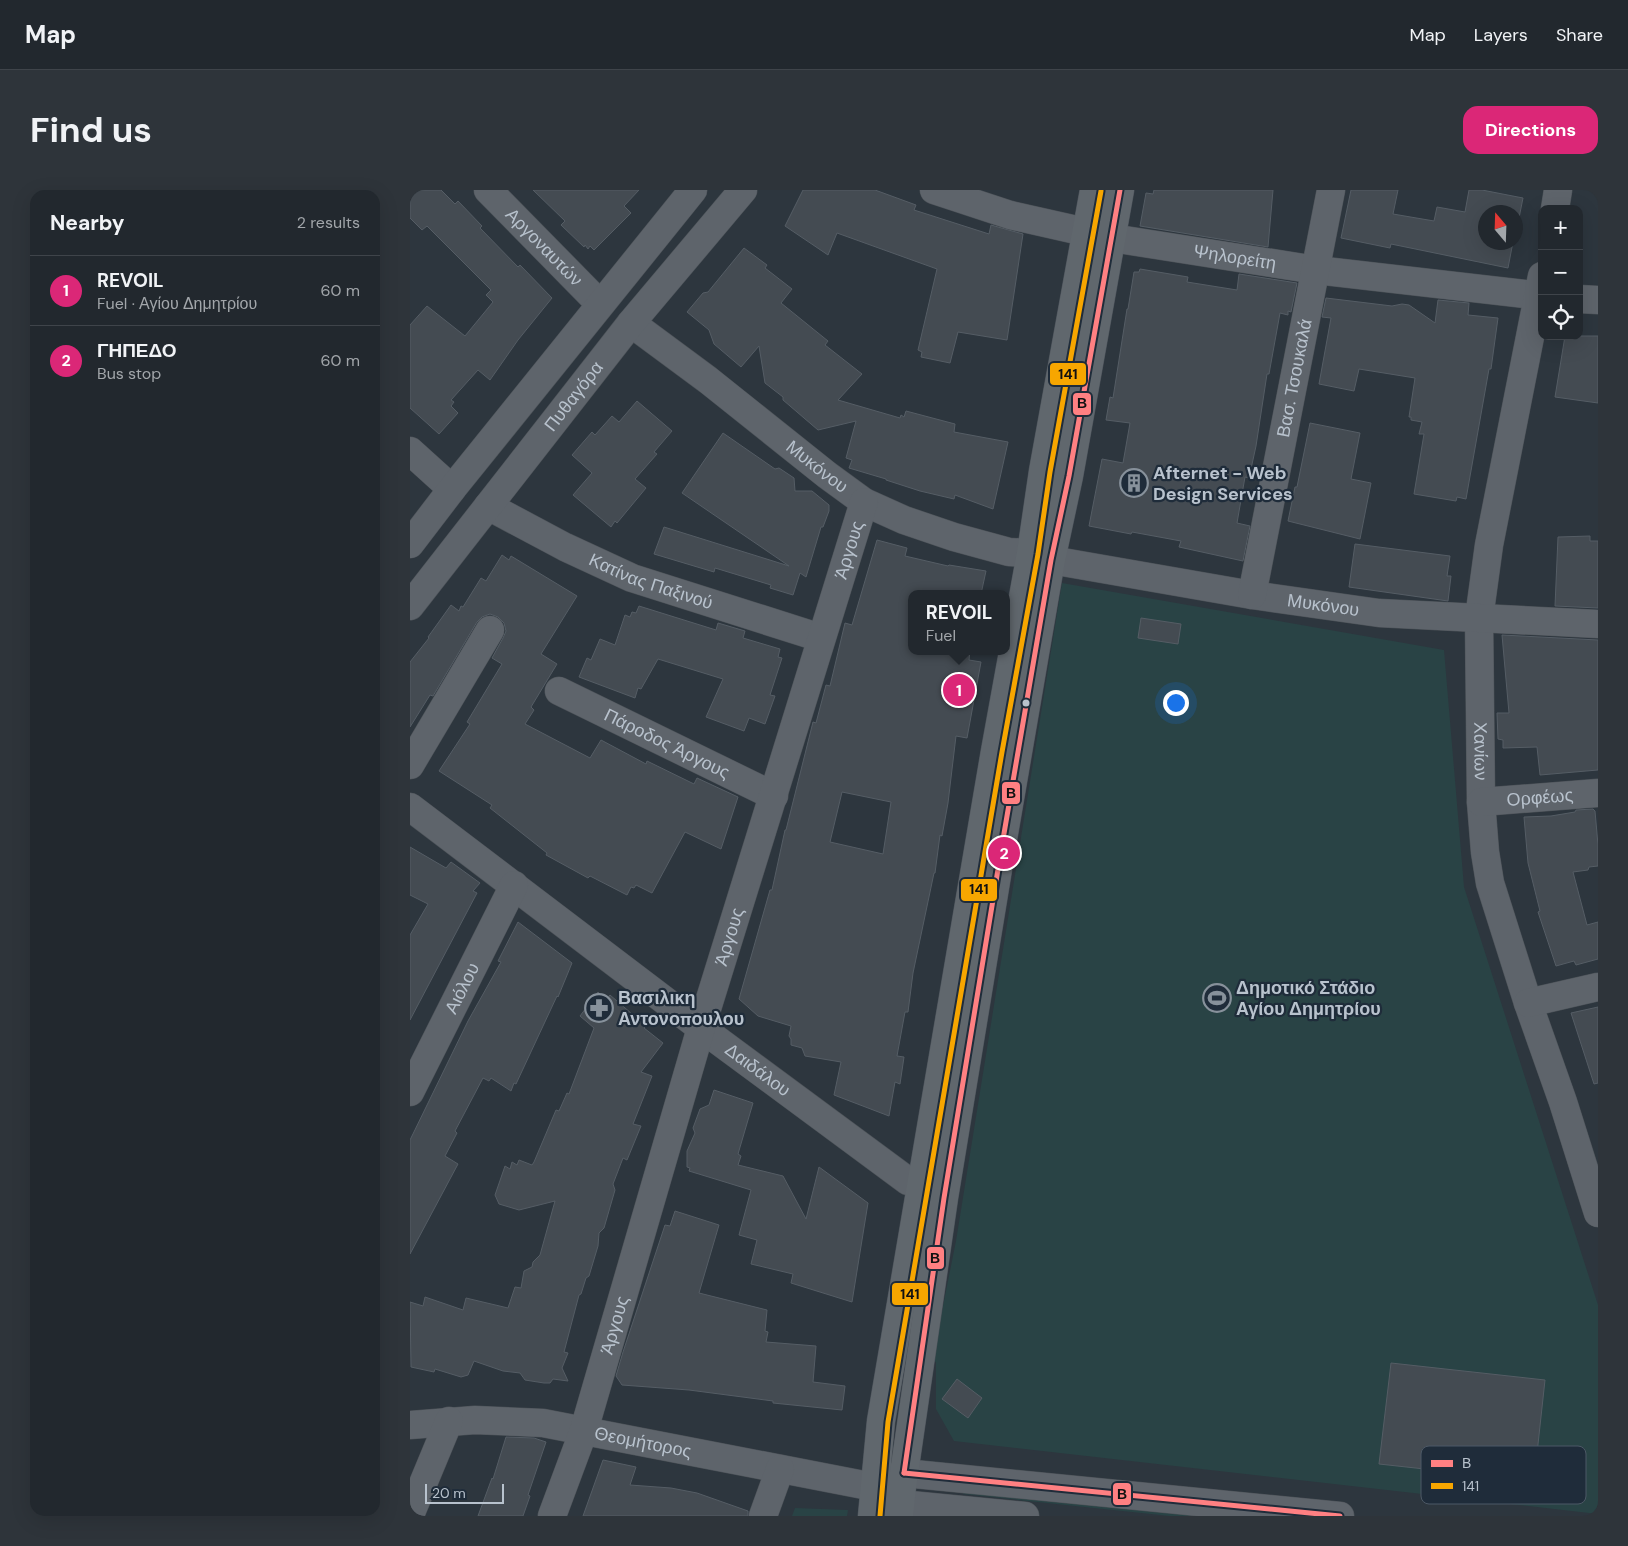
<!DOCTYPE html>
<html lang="en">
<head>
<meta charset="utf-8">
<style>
  :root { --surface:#22282e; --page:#2e343a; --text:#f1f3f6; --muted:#a2a6aa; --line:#3f444a; --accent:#db2777 }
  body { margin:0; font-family:"DM Sans",sans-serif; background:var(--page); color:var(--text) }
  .controls { position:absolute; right:15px; top:15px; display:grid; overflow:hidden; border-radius:10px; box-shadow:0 5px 20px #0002 }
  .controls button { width:45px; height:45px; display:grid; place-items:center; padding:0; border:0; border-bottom:1px solid var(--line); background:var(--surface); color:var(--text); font:25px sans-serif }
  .compass { position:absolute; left:1068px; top:15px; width:45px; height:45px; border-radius:50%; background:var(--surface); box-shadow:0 5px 20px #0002; rotate:341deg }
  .scale { position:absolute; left:15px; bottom:12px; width:79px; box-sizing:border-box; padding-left:5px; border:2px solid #b8c2cd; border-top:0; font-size:14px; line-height:18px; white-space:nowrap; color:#b8c2cd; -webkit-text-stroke:4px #1f2c3a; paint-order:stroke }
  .you { position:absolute; left:765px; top:512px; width:18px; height:18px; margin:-12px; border:4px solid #fff; border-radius:50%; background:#1a73e8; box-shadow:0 0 0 8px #1a73e833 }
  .badge { display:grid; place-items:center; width:32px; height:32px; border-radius:50%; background:var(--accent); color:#fff; font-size:16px; font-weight:700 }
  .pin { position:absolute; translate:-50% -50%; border:2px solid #fff; box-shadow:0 1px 5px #0006 }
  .popup { position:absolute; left:498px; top:400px; width:102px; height:65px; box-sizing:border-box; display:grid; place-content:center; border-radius:10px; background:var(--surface); filter:drop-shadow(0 1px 4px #0005); font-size:16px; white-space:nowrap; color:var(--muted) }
  .popup b { font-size:19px; color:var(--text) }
  .popup::after { content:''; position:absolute; left:50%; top:100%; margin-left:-10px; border:10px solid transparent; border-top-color:var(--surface) }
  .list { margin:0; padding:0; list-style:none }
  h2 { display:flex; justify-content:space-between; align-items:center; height:65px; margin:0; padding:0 20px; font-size:21px }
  h2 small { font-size:16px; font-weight:400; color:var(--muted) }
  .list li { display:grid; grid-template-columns:32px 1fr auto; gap:15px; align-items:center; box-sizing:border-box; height:70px; padding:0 20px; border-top:1px solid var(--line) }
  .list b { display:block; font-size:19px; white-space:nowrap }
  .list p { margin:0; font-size:16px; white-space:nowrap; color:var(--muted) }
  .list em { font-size:16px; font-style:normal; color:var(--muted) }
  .icon { flex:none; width:28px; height:28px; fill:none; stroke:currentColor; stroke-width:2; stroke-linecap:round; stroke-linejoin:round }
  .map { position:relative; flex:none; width:1188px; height:1326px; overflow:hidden; border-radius:15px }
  header { display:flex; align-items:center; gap:30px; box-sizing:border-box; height:70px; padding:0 25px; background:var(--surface); border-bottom:1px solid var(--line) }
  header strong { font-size:24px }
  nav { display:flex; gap:28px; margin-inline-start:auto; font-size:18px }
  .intro { display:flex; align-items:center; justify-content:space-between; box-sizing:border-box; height:120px; padding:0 30px }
  h1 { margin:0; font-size:35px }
  .button { padding:12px 22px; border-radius:15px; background:var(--accent); color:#fff; font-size:18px; font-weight:700 }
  main { display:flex; gap:30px; padding:0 30px }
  aside { flex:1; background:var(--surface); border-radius:15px; box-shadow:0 5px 20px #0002 }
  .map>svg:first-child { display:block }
</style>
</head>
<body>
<header>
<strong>Map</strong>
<nav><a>Map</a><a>Layers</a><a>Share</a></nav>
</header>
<div class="intro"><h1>Find us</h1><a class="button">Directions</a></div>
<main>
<aside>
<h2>Nearby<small>2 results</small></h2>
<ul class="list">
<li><span class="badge">1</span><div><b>REVOIL</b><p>Fuel · Αγίου Δημητρίου</p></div><em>60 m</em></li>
<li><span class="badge">2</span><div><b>ΓΗΠΕΔΟ</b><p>Bus stop</p></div><em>60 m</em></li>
</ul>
</aside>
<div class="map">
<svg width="1188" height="1326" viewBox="0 0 1188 1326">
  <rect width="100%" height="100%" fill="#2d363e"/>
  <!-- green -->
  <g fill="#294345">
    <path d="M652 393 1034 460 1054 697 1188 1115V1324L544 1251 526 1219V1172L522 1171 546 1051Z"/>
    <path d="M554 1298 887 1326H760L553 1304Z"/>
    <path d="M385 1318 438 1320 437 1326H382Z"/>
  </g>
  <!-- building -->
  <g fill="#444b52" stroke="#555d65" fill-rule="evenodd">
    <path d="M0 0H31L45 14 48 11 72 36 70 38 108 77 110 75 142 108 108 150 80 190 68 180 41 210 44 212 41 216 48 223 29 244 0 218V135L17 116 55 146 83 112 76 105 81 100 17 36 12 40 0 28Z"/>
    <path d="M123 0H229L214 16 221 23 184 60 180 56 178 59 175 55 174 57 151 35 155 31Z"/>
    <path d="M393 0H465L506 15 504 20 579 44 581 35 613 44 597 150 548 142 540 173 511 167 512 162 508 160 527 79 427 43 418 65 375 36Z"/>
    <path d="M744 0H863L858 57 730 36 736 3 743 4Z"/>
    <path d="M941 0H988L983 24 1024 31 1027 17 1055 22 1059 0H1072L1113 8 1106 43V22H1076V52H1103L1098 78 981 54 980 58 931 48Z"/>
    <path d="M334 58 357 75 355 78 382 99 371 113 418 151 415 155 452 184 428 210 490 228 491 225 494 227 496 221 545 234 544 242 598 252 583 319 545 305 544 309 510 301 476 290V289L439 278 442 270 436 268 446 231 408 240 373 210V207L355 193 349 156 331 177 304 154 299 140 277 122 293 103 298 102Z"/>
    <path d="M730 79 778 87 777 92 827 100 829 84 887 93 881 122 878 121V125L870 123 859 184H857L846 256 839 288 835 287 827 333 840 336 833 371 769 357 771 351 722 342 721 344 679 336 692 269 713 273 720 233 696 230 700 207 703 208 717 119H718L724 82H729Z"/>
    <path d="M916 108 982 116 992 114 999 115 1025 133 1028 110 1059 113 1058 125 1088 128 1081 179H1079L1056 309 1047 307 1046 311 1004 304 1014 244H1009L1012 232 1001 230V227H999L1005 188 949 179 944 201 909 194 921 128 912 127Z"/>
    <path d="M1155 146H1188V213L1145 207Z"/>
    <path d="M227 211 262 241 244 262 247 264 225 289 236 298 207 333 205 331 201 337 163 305 182 283 162 265 182 242 185 245 202 226 209 232Z"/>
    <path d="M900 233 950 243 941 289 961 293 950 349 878 331 885 297H887Z"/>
    <path d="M313 243 365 279 369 278 384 288 385 301H402L419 315V321L413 337H411L396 387 390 383 383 405 360 398 361 395 305 378 304 382 244 364 254 337 379 376 272 303Z"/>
    <path d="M1180 346V351H1188V418L1145 416 1148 347Z"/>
    <path d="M467 350 497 358 495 366 538 376 539 375 576 381 571 404H502V461H560L559 470 571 472 557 548 546 546 538 613 532 646 530 645 525 683H524L503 783 498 822H495L487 866 494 867 490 894 485 892 479 926 424 905 431 872 395 866 392 858 381 855V849L379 846 381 836 348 826 329 809 360 700H362L375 640H376L403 532 406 533 416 495 420 496 435 433 442 435ZM432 602 481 612 473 664 420 652Z"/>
    <path d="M945 354 1040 366 1037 386H1041L1038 411 939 397Z"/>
    <path d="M92 365 99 370 101 366 167 406 131 464 147 474 121 517 124 520 115 534 180 568 191 550 236 574 237 571 284 594 287 588 328 607 311 659 275 642 242 703 226 695 224 698 221 697 217 705 180 686 178 688 136 665 137 663 80 618 82 615 29 581 60 534 57 532 92 474 82 468 93 448 96 441 94 433 88 427 80 424 72 427 67 432 23 506 20 505 0 537V472L19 448 18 447 41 415 49 421 51 416 53 417 71 388 76 391Z"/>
    <path d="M229 416 306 440 308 433 335 441 333 448 370 459 368 467 372 468 360 505 365 506 355 534 339 528 334 541 296 527 313 489 248 469 231 499 228 498 225 508 169 487 177 468 181 470 190 449 205 455 215 425 220 427 222 422 226 423Z"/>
    <path d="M731 428 771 434 768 454 728 448Z"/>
    <path d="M1092 445 1188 450V580L1130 585 1127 557 1093 558V550L1088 549 1087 523H1099Z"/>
    <path d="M1183 619 1185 621 1188 655V676L1179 677 1178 680 1163 682 1177 735 1188 732V769L1166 775 1164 771 1146 776 1128 722 1130 721 1118 673 1114 627 1141 626 1165 622 1166 620Z"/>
    <path d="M0 657 36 678 41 672 70 693 63 701 67 703 0 830V745L18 714 0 705Z"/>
    <path d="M108 732 162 773 148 807 147 806 106 894 104 893 101 901 81 888 79 891 73 888 45 941 47 943 35 966 48 974 0 1064V950L58 831 91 772 88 771Z"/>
    <path d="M188 802 196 810 200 805 236 836 234 838 253 853 231 882 242 886 223 934 231 936 217 970 213 968 203 994 205 1000 194 1038 189 1043 188 1056 179 1086 176 1088 171 1104 169 1105 154 1162 158 1163 152 1178 158 1191 143 1189 140 1193H134L115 1190 110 1183 93 1181 64 1171 58 1185 51 1187 25 1179 24 1182 1 1177 0 1112 13 1116 15 1107 53 1120 56 1108 98 1118 105 1097 111 1098 114 1081 122 1077 123 1072 130 1065 145 1011 109 1020 89 1014 85 1005 95 976 100 979 102 972 107 975 109 970 122 975 124 972 146 920 149 921 157 903 159 904 184 838 170 826Z"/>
    <path d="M1188 817V893L1184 894 1161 823Z"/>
    <path d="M304 900 343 913 328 964 331 966 328 975 373 986 396 1029 409 977 458 1013 442 1112 381 1093 383 1084 341 1074 347 1050 329 1045 341 1000 279 981 280 978 277 977V961L285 943 283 938 290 919 299 915Z"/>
    <path d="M265 1021 309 1035 289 1103 357 1120 355 1141 358 1142 356 1152 406 1156 403 1192 435 1196 432 1220 363 1213V1211L279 1200 212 1195 206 1186 213 1162 255 1035 260 1036Z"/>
    <path d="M981 1173 1135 1190 1124 1291 969 1274Z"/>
    <path d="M547 1189 572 1208 558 1228 532 1209Z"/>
    <path d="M96 1247 124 1248 136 1252 118 1305 120 1306 113 1326H68L82 1288 83 1289Z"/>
    <path d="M193 1270 226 1277 220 1295 261 1298 287 1303 338 1321V1326H173Z"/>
  </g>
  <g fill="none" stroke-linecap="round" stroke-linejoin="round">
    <defs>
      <g id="minor">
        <path id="s1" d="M78 0 190 114"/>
        <path id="s2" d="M524 0 600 25 702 48 906 80 1132 106"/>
        <path d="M1145 19 1148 0"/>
        <path id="s3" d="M1132 86 1079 355 1069 428 1071 612 1075 662 1080 693 1118 813 1153 912 1188 1023"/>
        <path d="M1169 109 1188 110"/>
        <path id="s4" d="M221 133 298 190 417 285 454 312 494 330 544 347 599 362 621 363"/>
        <path d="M0 261 42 299"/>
        <path id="s5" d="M78 316 155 357 222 388 411 448"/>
        <path d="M0 354 42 299 283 0"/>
        <path id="s6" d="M641 370 842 405 969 423 1188 434"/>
        <path id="s7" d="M842 405 921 0"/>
        <path id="s8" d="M0 416 221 133 333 0"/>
        <path id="s9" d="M149 501 364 606"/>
        <path d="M0 575 80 440"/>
        <path id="s10" d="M1071 612 1188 603"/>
        <path id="s11" d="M0 617 291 838 498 991 511 993 532 1007"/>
        <path d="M1118 813 1188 797"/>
        <path id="s12" d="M0 902 104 695"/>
        <path id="s13" d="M0 1235 65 1230 133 1233 464 1297 490 1314 615 1326"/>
        <path d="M473 1293 494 1283 930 1326"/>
        <path d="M0 1325 39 1231"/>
        <path id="s14" d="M142 1326 174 1240 291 838 454 312"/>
        <path d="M353 1326 370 1279"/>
      </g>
      <g id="major">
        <path d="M462 1326 471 1231 585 561 621 363 633 281 684 0"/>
        <path d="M489 1326 492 1297 534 1008 591 661 641 370 659 286 710 0"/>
      </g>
    </defs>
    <!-- minor casing -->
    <use href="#minor" stroke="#4c5258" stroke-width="29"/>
    <!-- major casing -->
    <use href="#major" stroke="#4b525a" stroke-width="29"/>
    <!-- minor -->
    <use href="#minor" stroke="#5e646b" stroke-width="28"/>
    <!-- major -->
    <use href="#major" stroke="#60676d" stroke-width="28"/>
    <defs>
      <g id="bus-1">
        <path d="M494 1283 534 1008 591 661 641 370 659 286 710 0"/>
        <path d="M494 1283 930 1326"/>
      </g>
      <path id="bus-2" d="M470 1326 478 1232 592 562 628 364 640 282 691 1"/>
    </defs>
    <!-- bus-1 casing -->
    <use href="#bus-1" stroke="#1f2c3a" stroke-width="9"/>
    <!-- bus-2 casing -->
    <use href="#bus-2" stroke="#1f2c3a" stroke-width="9"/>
    <!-- bus-1 -->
    <use href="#bus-1" stroke="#ff8082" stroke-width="5"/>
    <!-- bus-2 -->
    <use href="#bus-2" stroke="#f7a600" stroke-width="5"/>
  </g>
  <!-- icons -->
  <defs>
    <symbol id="building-ring" viewBox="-11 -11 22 22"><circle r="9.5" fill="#1f2c3a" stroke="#87919b" stroke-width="1.5"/><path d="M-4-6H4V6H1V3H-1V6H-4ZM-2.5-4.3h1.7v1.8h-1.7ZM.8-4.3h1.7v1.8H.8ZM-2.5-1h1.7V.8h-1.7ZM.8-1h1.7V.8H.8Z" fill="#87919b"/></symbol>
    <symbol id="stadium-ring" viewBox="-11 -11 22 22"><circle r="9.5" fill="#1f2c3a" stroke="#87919b" stroke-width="1.5"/><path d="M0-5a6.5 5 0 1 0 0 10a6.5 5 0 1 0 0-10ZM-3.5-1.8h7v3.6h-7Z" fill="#87919b"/></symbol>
    <symbol id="pharmacy-ring" viewBox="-11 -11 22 22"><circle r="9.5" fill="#1f2c3a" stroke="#87919b" stroke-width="1.5"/><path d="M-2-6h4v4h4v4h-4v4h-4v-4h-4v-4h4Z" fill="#87919b"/></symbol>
  </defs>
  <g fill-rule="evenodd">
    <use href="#building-ring" x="708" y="277" width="32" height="32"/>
    <use href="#stadium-ring" x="791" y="792" width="32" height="32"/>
    <use href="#pharmacy-ring" x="173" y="802" width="32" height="32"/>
  </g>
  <!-- markers -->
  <circle fill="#b8c2cd" stroke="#1f2c3a" stroke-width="2" cx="616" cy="513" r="4.5"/>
  <g text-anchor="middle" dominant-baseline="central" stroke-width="4.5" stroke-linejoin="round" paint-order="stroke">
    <!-- street labels -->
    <g font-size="18" fill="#b8c2cd" stroke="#1f2c3a">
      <text stroke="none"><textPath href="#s1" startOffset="80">Αργοναυτών</textPath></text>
      <text stroke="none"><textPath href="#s2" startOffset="309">Ψηλορείτη</textPath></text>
      <text stroke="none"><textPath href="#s7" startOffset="221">Βασ. Τσουκαλά</textPath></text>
      <text stroke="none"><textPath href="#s8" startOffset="266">Πυθαγόρα</textPath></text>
      <text stroke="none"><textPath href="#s4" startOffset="235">Μυκόνου</textPath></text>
      <text stroke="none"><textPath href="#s14" startOffset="1011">Άργους</textPath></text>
      <text stroke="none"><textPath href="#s5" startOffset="180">Κατίνας Παξινού</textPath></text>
      <text stroke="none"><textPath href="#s6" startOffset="276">Μυκόνου</textPath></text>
      <text stroke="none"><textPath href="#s9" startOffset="120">Πάροδος Άργους</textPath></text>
      <text stroke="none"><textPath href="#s3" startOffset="481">Χανίων</textPath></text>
      <text stroke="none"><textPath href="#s10" startOffset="59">Ορφέως</textPath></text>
      <text stroke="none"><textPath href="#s14" startOffset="606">Άργους</textPath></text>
      <text stroke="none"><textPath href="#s12" startOffset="116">Αιόλου</textPath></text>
      <text stroke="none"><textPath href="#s11" startOffset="436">Δαιδάλου</textPath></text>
      <text stroke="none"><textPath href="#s14" startOffset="201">Άργους</textPath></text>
      <text stroke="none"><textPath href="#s13" startOffset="235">Θεομήτορος</textPath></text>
    </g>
    <!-- poi labels -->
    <g font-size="18" font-weight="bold" fill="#b8c2cd" stroke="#1f2c3a" text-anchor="start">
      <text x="743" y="283">Afternet - Web<tspan x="743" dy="21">Design Services</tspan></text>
      <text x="826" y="798">Δημοτικό Στάδιο<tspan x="826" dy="21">Αγίου Δημητρίου</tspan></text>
      <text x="208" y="808">Βασιλικη<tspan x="208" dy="21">Αντονοπουλου</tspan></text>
    </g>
  </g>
  <!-- legend -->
  <rect x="1011" y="1256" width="165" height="58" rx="8" fill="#1f2c3a" stroke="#4d5966" stroke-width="1"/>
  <rect x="1021" y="1270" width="22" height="7" fill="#ff8082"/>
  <rect x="1021" y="1293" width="22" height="6" fill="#f7a600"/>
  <g font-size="14" fill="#b8c2cd">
    <text x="1052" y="1278">Β</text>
    <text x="1052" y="1301">141</text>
  </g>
  <g stroke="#1f2c3a" stroke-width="2">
    <rect x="639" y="172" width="38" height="24" rx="5" fill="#f7a600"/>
    <rect x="662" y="202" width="20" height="24" rx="5" fill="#ff8082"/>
    <rect x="591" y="591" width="20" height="24" rx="5" fill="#ff8082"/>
    <rect x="550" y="688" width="38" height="24" rx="5" fill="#f7a600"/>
    <rect x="516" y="1056" width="19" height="24" rx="5" fill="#ff8082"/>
    <rect x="481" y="1092" width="38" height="24" rx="5" fill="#f7a600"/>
    <rect x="702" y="1292" width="20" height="24" rx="5" fill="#ff8082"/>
  </g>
  <g font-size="14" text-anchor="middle" font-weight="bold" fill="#111">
    <text x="658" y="189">141</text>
    <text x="672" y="218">Β</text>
    <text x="601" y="608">Β</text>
    <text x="569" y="704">141</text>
    <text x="525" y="1073">Β</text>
    <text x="500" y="1109">141</text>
    <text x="712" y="1309">Β</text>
  </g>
</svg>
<div class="controls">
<button>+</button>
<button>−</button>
<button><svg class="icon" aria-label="locate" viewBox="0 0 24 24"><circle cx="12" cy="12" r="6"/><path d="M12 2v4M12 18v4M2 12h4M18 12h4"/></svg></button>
</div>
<svg class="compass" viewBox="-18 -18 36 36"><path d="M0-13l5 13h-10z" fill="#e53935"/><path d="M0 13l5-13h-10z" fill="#a2a6aa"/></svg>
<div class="scale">20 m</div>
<div class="you"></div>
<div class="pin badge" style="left:549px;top:500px">1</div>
<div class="popup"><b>REVOIL</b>Fuel</div>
<div class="pin badge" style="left:594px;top:663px">2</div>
</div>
</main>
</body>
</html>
